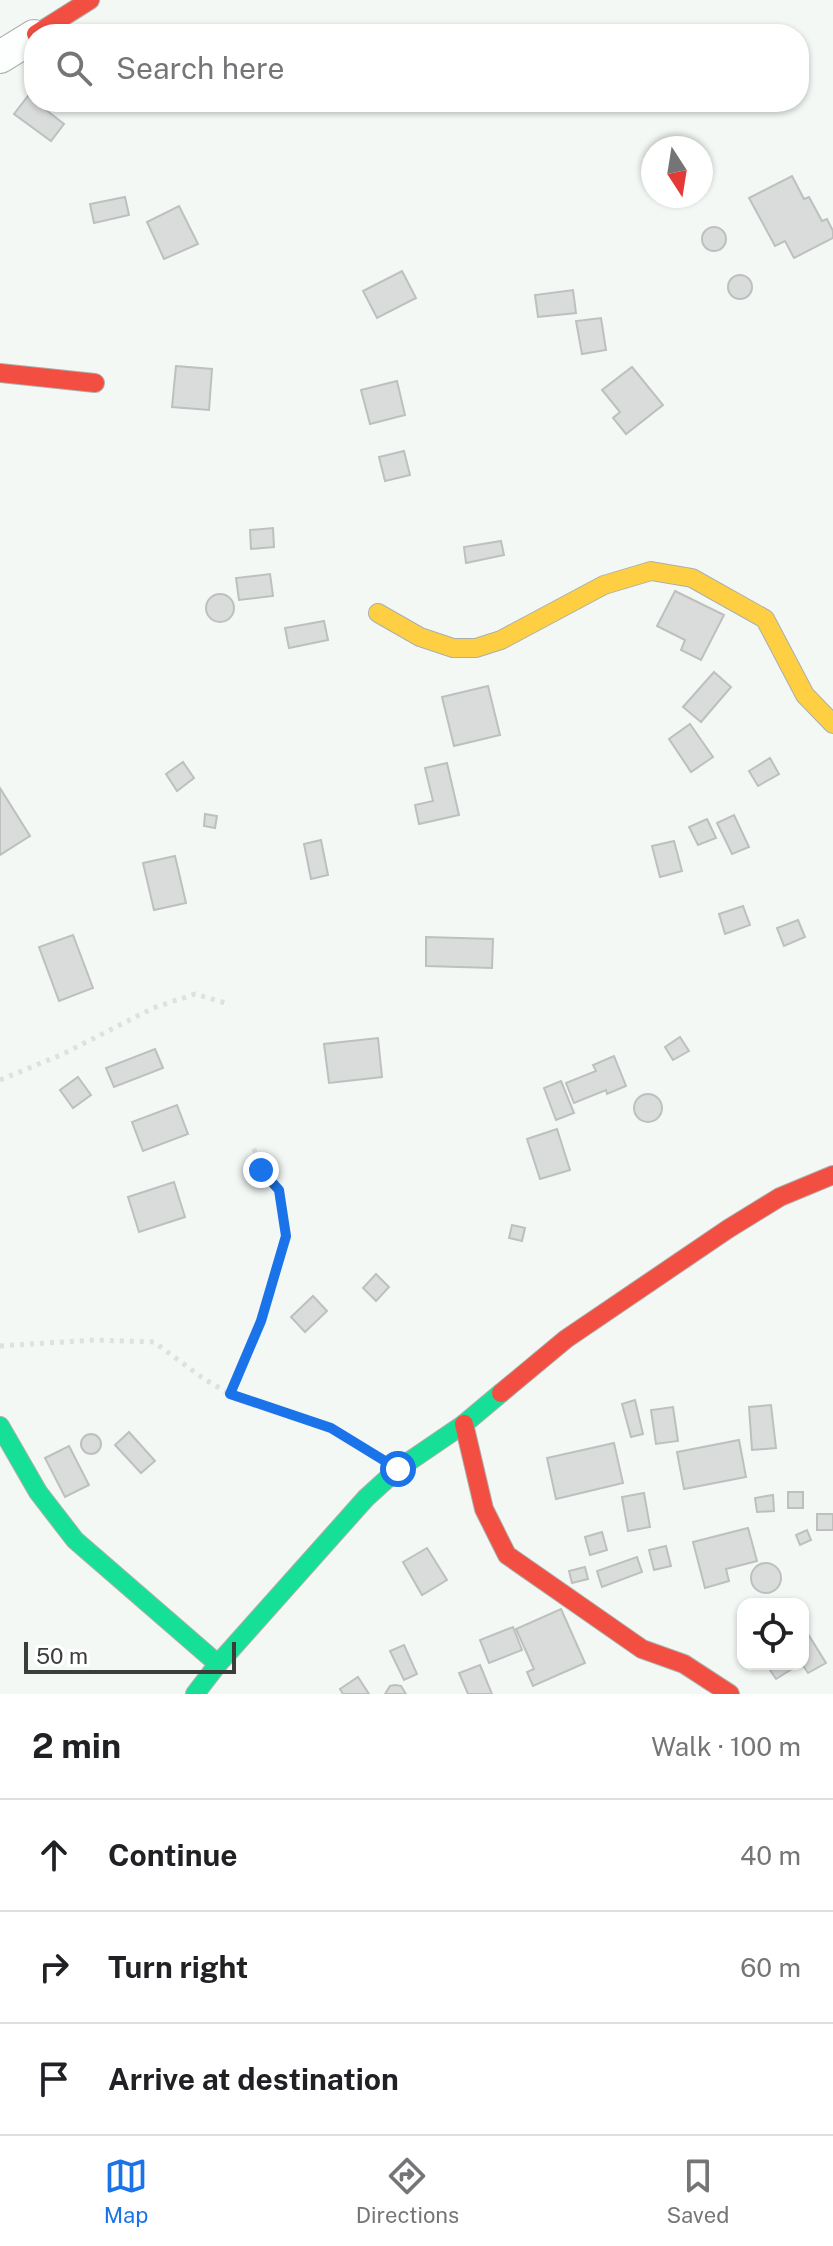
<!DOCTYPE html>
<html lang="en">
<head>
<meta charset="utf-8">
<style>
  :root { --surface:#fff; --page:#f2f2f2; --text:#202124; --muted:#757577; --line:#e0e0e0; --accent:#1a73e8 }
  body { margin:0; font-family:"Public Sans",sans-serif; background:var(--page); color:var(--text) }
  .controls { position:absolute; right:24px; bottom:24px; display:grid; overflow:hidden; border-radius:16px; box-shadow:0 2px 6px #0004 }
  .controls button { width:72px; height:72px; display:grid; place-items:center; padding:0; border:0; border-bottom:2px solid var(--line); background:var(--surface); color:var(--text); font:40px sans-serif }
  .compass { position:absolute; left:641px; top:136px; width:72px; height:72px; border-radius:50%; background:var(--surface); box-shadow:0 2px 6px #0004; rotate:168deg }
  .scale { position:absolute; left:24px; bottom:20px; width:212px; box-sizing:border-box; padding-left:8px; border:4px solid #3a3d3b; border-top:0; font-size:22px; line-height:28px; white-space:nowrap; color:#3a3d3b; -webkit-text-stroke:6px #fff; paint-order:stroke }
  .stop { position:absolute; width:24px; height:24px; margin:-18px; border:6px solid #1a73e8; border-radius:50%; background:#fff }
  .stop.end { background:#1a73e8; border-color:#fff; box-shadow:0 2px 8px #0008 }
  .list { margin:0; padding:0; list-style:none }
  h2 { display:flex; justify-content:space-between; align-items:center; height:104px; margin:0; padding:0 32px; font-size:34px }
  h2 small { font-size:26px; font-weight:400; color:var(--muted) }
  .list li { display:grid; grid-template-columns:52px 1fr auto; gap:24px; align-items:center; box-sizing:border-box; height:112px; padding:0 32px; border-top:2px solid var(--line) }
  .list b { display:block; font-size:30px; white-space:nowrap }
  .list em { font-size:26px; font-style:normal; color:var(--muted) }
  .icon { flex:none; width:44px; height:44px; fill:none; stroke:currentColor; stroke-width:2; stroke-linecap:round; stroke-linejoin:round }
  .map { position:relative; flex:none; width:833px; height:1694px; overflow:hidden }
  .search { position:absolute; background:var(--surface); box-shadow:0 2px 6px #0004; left:24px; right:24px; top:24px; height:88px; display:flex; align-items:center; gap:20px; box-sizing:border-box; padding:0 28px; border-radius:32px; color:var(--muted); font-size:30px }
  .sheet { height:440px; background:var(--surface) }
  nav { display:flex; justify-content:space-around; align-items:center; box-sizing:border-box; height:112px; border-top:2px solid var(--line); background:var(--surface); font-size:22px; color:var(--muted) }
  nav a { display:grid; justify-items:center; gap:4px }
  nav .on { color:var(--accent) }
  .map>svg:first-child { display:block }
</style>
</head>
<body>
<div class="map">
<svg width="833" height="1694" viewBox="0 0 833 1694">
  <rect width="100%" height="100%" fill="#f3f8f5"/>
  <!-- building -->
  <g fill="#d9dcda" stroke="#bdc0be" stroke-width="2">
    <path d="M28 96 64 124 51 141 14 114Z"/>
    <path d="M792 176 804 199 809 197 822 221 827 219 833 231V238L794 258 785 241 775 246 749 198Z"/>
    <path d="M125 197 129 215 94 223 90 204Z"/>
    <path d="M179 206 198 244 164 259 147 222Z"/>
    <circle cx="714" cy="239" r="12"/>
    <path d="M402 271 416 298 377 318 363 291Z"/>
    <circle cx="740" cy="287" r="12"/>
    <path d="M573 290 576 313 538 317 535 295Z"/>
    <path d="M601 318 606 350 582 354 576 321Z"/>
    <path d="M176 366 212 369 209 410 172 407Z"/>
    <path d="M632 367 663 405 626 434 613 418 620 412 602 390Z"/>
    <path d="M397 381 405 415 370 424 361 390Z"/>
    <path d="M404 451 410 475 385 481 379 457Z"/>
    <path d="M273 528 274 547 251 549 250 530Z"/>
    <path d="M501 541 504 555 466 563 464 547Z"/>
    <path d="M270 574 273 596 239 600 236 578Z"/>
    <path d="M675 591 724 615 701 660 681 650 685 640 657 626Z"/>
    <circle cx="220" cy="608" r="14"/>
    <path d="M324 621 328 640 289 648 285 628Z"/>
    <path d="M714 672 731 687 701 722 683 707Z"/>
    <path d="M488 686 500 735 454 746 442 697Z"/>
    <path d="M690 724 713 757 691 772 669 739Z"/>
    <path d="M770 758 779 774 758 786 749 771Z"/>
    <path d="M183 762 194 778 177 791 166 774Z"/>
    <path d="M447 763 459 815 419 824 415 805 433 801 425 768Z"/>
    <path d="M0 788 30 836 0 855Z"/>
    <path d="M205 814 217 816 215 828 204 826Z"/>
    <path d="M734 815 749 847 732 854 717 823Z"/>
    <path d="M707 819 716 838 698 845 689 827Z"/>
    <path d="M321 840 328 875 311 879 304 844Z"/>
    <path d="M674 841 682 871 660 877 652 846Z"/>
    <path d="M175 856 186 903 154 910 143 863Z"/>
    <path d="M743 906 750 925 725 934 719 914Z"/>
    <path d="M798 920 805 937 784 946 777 928Z"/>
    <path d="M73 935 93 988 59 1001 39 947Z"/>
    <path d="M426 937 493 939 492 968 426 966Z"/>
    <path d="M680 1037 689 1051 673 1060 665 1047Z"/>
    <path d="M378 1038 382 1077 329 1083 324 1044Z"/>
    <path d="M155 1049 163 1068 114 1087 106 1068Z"/>
    <path d="M614 1056 626 1086 607 1094 606 1090 574 1103 566 1083 596 1071 593 1065Z"/>
    <path d="M78 1077 91 1095 73 1108 60 1090Z"/>
    <path d="M561 1081 574 1113 556 1120 544 1088Z"/>
    <circle cx="648" cy="1108" r="14"/>
    <path d="M177 1105 188 1134 143 1151 132 1122Z"/>
    <path d="M557 1129 570 1170 540 1179 527 1139Z"/>
    <path d="M174 1182 185 1217 139 1232 128 1197Z"/>
    <path d="M512 1225 525 1228 522 1241 509 1238Z"/>
    <path d="M376 1274 389 1287 376 1301 363 1288Z"/>
    <path d="M313 1296 327 1311 305 1332 291 1317Z"/>
    <path d="M635 1400 643 1434 631 1437 622 1404Z"/>
    <path d="M771 1405 776 1448 752 1450 749 1407Z"/>
    <path d="M673 1407 678 1441 656 1444 651 1410Z"/>
    <path d="M129 1432 155 1461 141 1473 115 1445Z"/>
    <circle cx="91" cy="1444" r="10"/>
    <path d="M739 1440 746 1477 684 1489 677 1452Z"/>
    <path d="M614 1443 623 1483 556 1499 547 1458Z"/>
    <path d="M69 1446 89 1485 65 1497 45 1458Z"/>
    <rect x="788" y="1492" width="15" height="16"/>
    <path d="M644 1493 650 1527 628 1531 622 1497Z"/>
    <path d="M773 1495 774 1511 757 1512 755 1498Z"/>
    <rect x="817" y="1514" width="16" height="16"/>
    <path d="M748 1528 757 1561 726 1569 729 1581 705 1588 693 1542Z"/>
    <path d="M807 1530 811 1540 800 1545 796 1535Z"/>
    <path d="M602 1532 607 1550 590 1555 585 1537Z"/>
    <path d="M666 1546 671 1566 654 1570 649 1550Z"/>
    <path d="M427 1548 447 1580 422 1595 403 1562Z"/>
    <path d="M637 1557 642 1572 602 1587 597 1571Z"/>
    <circle cx="766" cy="1578" r="15"/>
    <path d="M585 1567 588 1579 572 1583 569 1571Z"/>
    <path d="M561 1609 585 1663 533 1686 527 1672 534 1669 516 1629Z"/>
    <path d="M803 1626 826 1663 808 1673 802 1664Z"/>
    <path d="M513 1627 522 1650 489 1663 480 1640Z"/>
    <path d="M404 1645 417 1674 404 1680 390 1651Z"/>
    <path d="M766 1664H800L776 1679Z"/>
    <path d="M480 1665 492 1694H468L459 1673Z"/>
    <path d="M358 1677 369 1694H343L340 1689Z"/>
    <path d="M395 1685 401 1686 406 1694H385L390 1686Z"/>
  </g>
  <g fill="none" stroke-linecap="round" stroke-linejoin="round">
    <defs>
      <path id="street" d="M0 57 34 36"/>
      <g id="fast">
        <path d="M0 1426 38 1492 75 1540 218 1664"/>
        <path d="M195 1694 218 1664 366 1498 398 1469 464 1424 501 1393"/>
      </g>
      <path id="slow" d="M378 613 420 637 453 648H476L501 640 604 585 651 571 692 578 765 619 805 695 833 724"/>
      <g id="jam">
        <path d="M36 34 90 0"/>
        <path d="M0 373 95 383"/>
        <path d="M501 1393 566 1339 728 1229 780 1197 833 1175"/>
        <path d="M464 1424 484 1509 507 1555 642 1649 684 1664 730 1694"/>
      </g>
    </defs>
    <!-- street casing -->
    <use href="#street" stroke="#abafac" stroke-width="34"/>
    <!-- fast casing -->
    <use href="#fast" stroke="#abafac" stroke-width="20"/>
    <!-- slow casing -->
    <use href="#slow" stroke="#abafac" stroke-width="20"/>
    <!-- jam casing -->
    <use href="#jam" stroke="#abafac" stroke-width="20"/>
    <!-- path -->
    <g stroke="#dfe0e0" stroke-width="5" stroke-dasharray="4 6" stroke-linecap="butt">
      <path d="M0 1080 63 1054 153 1008 195 994 229 1004"/>
      <path d="M0 1346 95 1340 154 1342 204 1379 230 1394 331 1428 367 1450"/>
      <path d="M230 1394 261 1321 286 1236 279 1190 261 1170 252 1143"/>
    </g>
    <!-- street -->
    <use href="#street" stroke="#fdfefe" stroke-width="32"/>
    <!-- fast -->
    <use href="#fast" stroke="#16e098" stroke-width="18"/>
    <!-- slow -->
    <use href="#slow" stroke="#ffcf43" stroke-width="18"/>
    <!-- jam -->
    <use href="#jam" stroke="#f24e42" stroke-width="18"/>
  </g>
  <g fill="none" stroke-linecap="round" stroke-linejoin="round">
    <!-- route -->
    <path stroke="#1a73e8" stroke-width="10" d="M261 1170 279 1190 286 1236 261 1321 230 1394 331 1428 398 1469"/>
  </g>
</svg>
<div class="controls">
<button><svg class="icon" aria-label="locate" viewBox="0 0 24 24"><circle cx="12" cy="12" r="6"/><path d="M12 2v4M12 18v4M2 12h4M18 12h4"/></svg></button>
</div>
<svg class="compass" viewBox="-18 -18 36 36"><path d="M0-13l5 13h-10z" fill="#e53935"/><path d="M0 13l5-13h-10z" fill="#757577"/></svg>
<div class="scale">50 m</div>
<div class="stop" style="left:398px;top:1469px"></div>
<div class="stop end" style="left:261px;top:1170px"></div>
<div class="search"><svg class="icon" aria-label="search" viewBox="0 0 24 24"><circle cx="10" cy="10" r="6"/><path d="M15 15l6 6"/></svg>Search here</div>
</div>
<section class="sheet">
<h2>2 min<small>Walk · 100 m</small></h2>
<ul class="list">
<li><svg class="icon" aria-label="ahead" viewBox="0 0 24 24"><path d="M12 20V5M6 11l6-6 6 6"/></svg><div><b>Continue</b></div><em>40 m</em></li>
<li><svg class="icon" aria-label="right" viewBox="0 0 24 24"><path d="M7 20v-9h11M14 6l5 5-5 5"/></svg><div><b>Turn right</b></div><em>60 m</em></li>
<li><svg class="icon" aria-label="arrive" viewBox="0 0 24 24"><path d="M6 21V4h12l-3 4 3 4H6"/></svg><div><b>Arrive at destination</b></div></li>
</ul>
</section>
<nav>
<a class="on"><svg class="icon" aria-label="map" viewBox="0 0 24 24"><path d="M3 6l6-2 6 2 6-2v14l-6 2-6-2-6 2zM9 4v14M15 6v14"/></svg>Map</a>
<a><svg class="icon" aria-label="directions" viewBox="0 0 24 24"><path d="M12 3l9 9-9 9-9-9zM9 14v-3h6M13 9l2 2-2 2"/></svg>Directions</a>
<a><svg class="icon" aria-label="saved" viewBox="0 0 24 24"><path d="M7 4h10v16l-5-4-5 4z"/></svg>Saved</a>
</nav>
</body>
</html>
